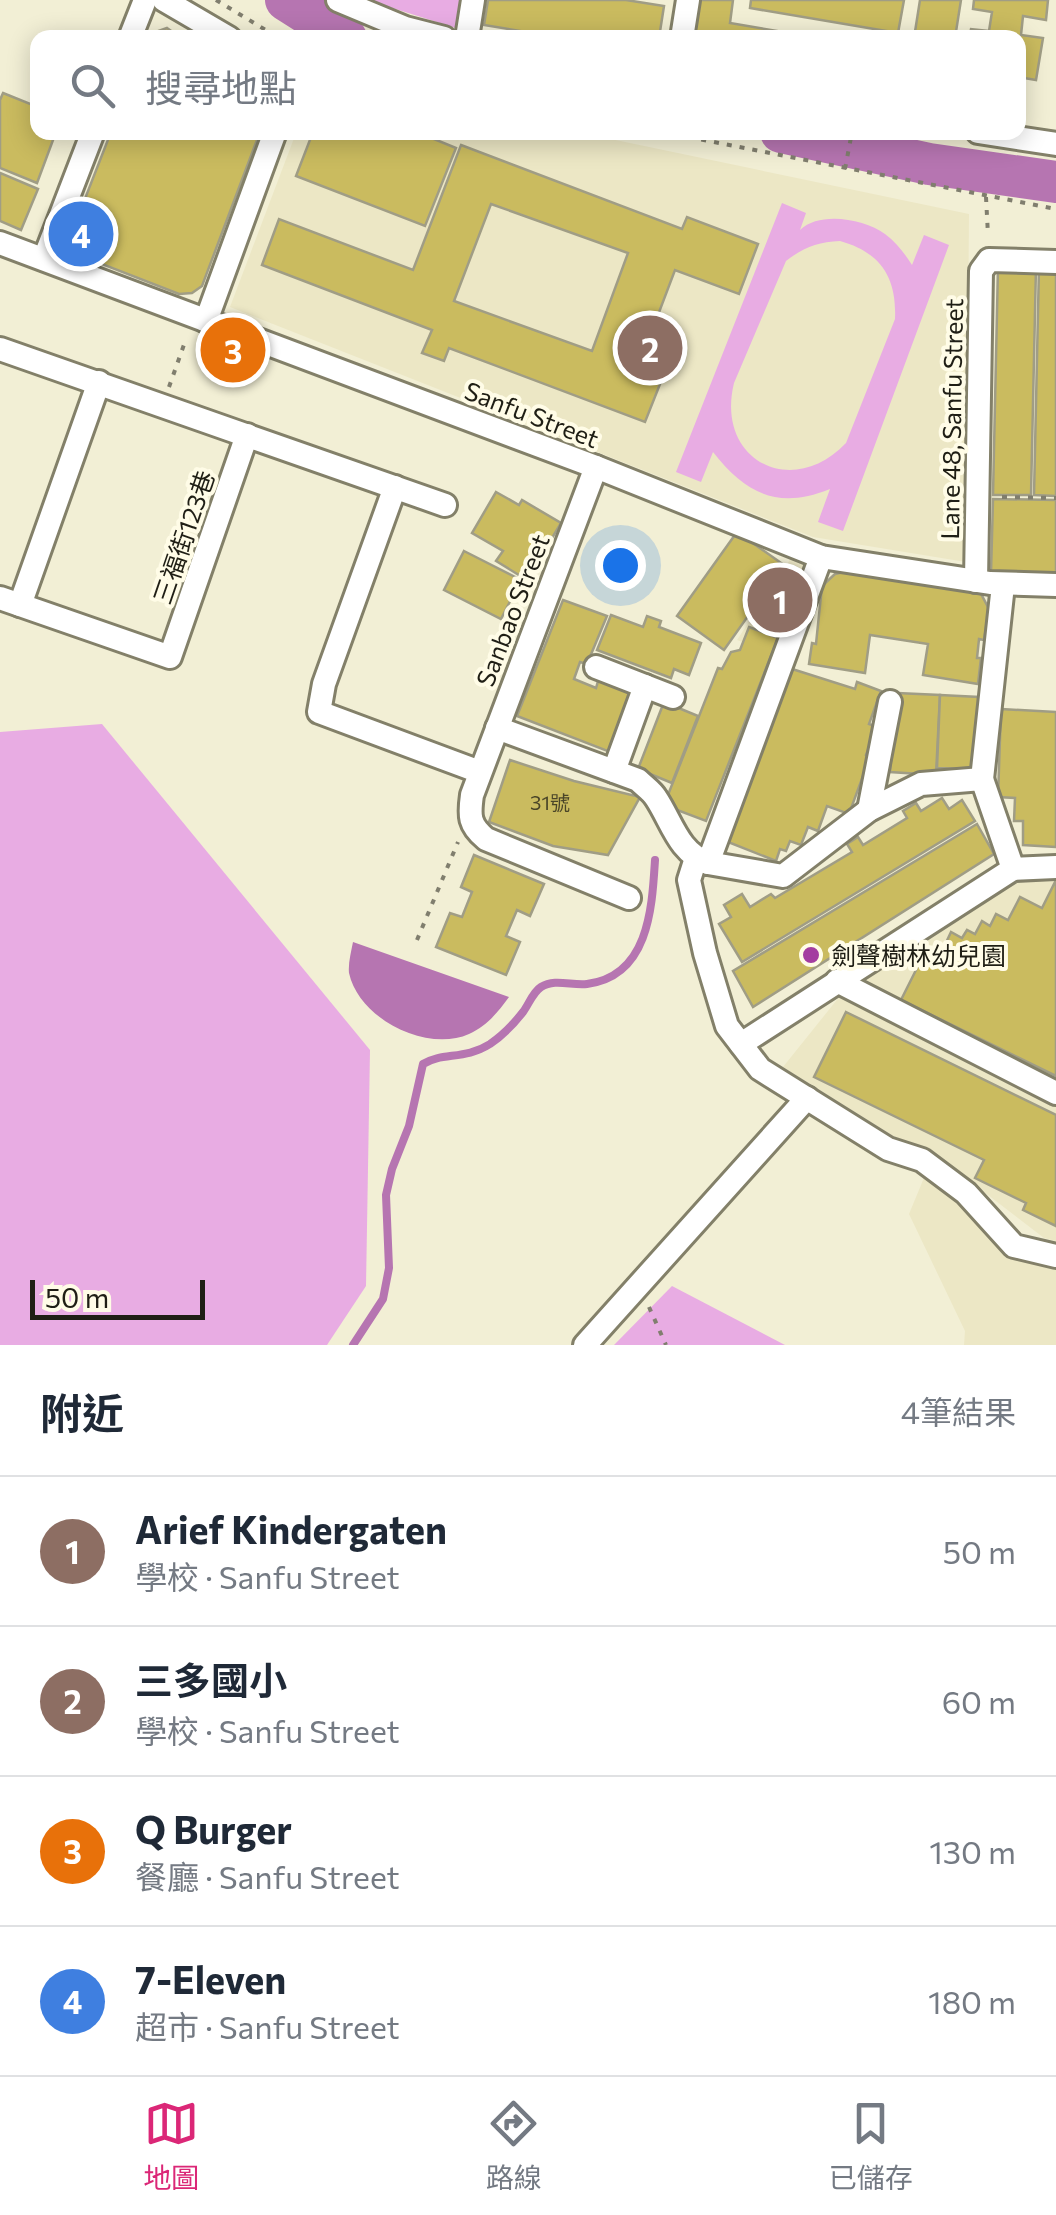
<!DOCTYPE html>
<html lang="zh-TW">
<head>
<meta charset="utf-8">
<style>
  :root { --surface:#fff; --page:#f6f6f7; --text:#1f2937; --muted:#747a83; --line:#e0e1e3; --accent:#db2777 }
  body { margin:0; font-family:Commissioner,"Noto Sans TC",sans-serif; background:var(--page); color:var(--text) }
  .scale { position:absolute; left:30px; bottom:25px; width:175px; box-sizing:border-box; padding-left:10px; border:5px solid #1f1e15; border-top:0; font-size:28px; line-height:35px; white-space:nowrap; color:#1f1e15; -webkit-text-stroke:8px #fffce7; paint-order:stroke }
  .you { position:absolute; left:620px; top:565px; width:35px; height:35px; margin:-25px; border:8px solid #fff; border-radius:50%; background:#1a73e8; box-shadow:0 0 0 15px #1a73e833 }
  .badge { display:grid; place-items:center; width:65px; height:65px; border-radius:50%; background:var(--accent); color:#fff; font-size:32px; font-weight:700 }
  .pin { position:absolute; translate:-50% -50%; border:5px solid #fff; box-shadow:0 2px 10px #0006 }
  .list { margin:0; padding:0; list-style:none }
  h2 { display:flex; justify-content:space-between; align-items:center; height:130px; margin:0; padding:0 40px; font-size:42px }
  h2 small { font-size:32px; font-weight:400; color:var(--muted) }
  .list li { display:grid; grid-template-columns:65px 1fr auto; gap:30px; align-items:center; box-sizing:border-box; height:150px; padding:0 40px; border-top:2px solid var(--line) }
  .list b { display:block; font-size:38px; white-space:nowrap }
  .list p { margin:0; font-size:32px; white-space:nowrap; color:var(--muted) }
  .list em { font-size:32px; font-style:normal; color:var(--muted) }
  .icon { flex:none; width:55px; height:55px; fill:none; stroke:currentColor; stroke-width:2; stroke-linecap:round; stroke-linejoin:round }
  .map { position:relative; flex:none; width:1056px; height:1345px; overflow:hidden }
  .search { position:absolute; background:var(--surface); box-shadow:0 5px 25px #0003; left:30px; right:30px; top:30px; height:110px; display:flex; align-items:center; gap:25px; box-sizing:border-box; padding:0 35px; border-radius:20px; color:var(--muted); font-size:38px }
  .sheet { height:730px; background:var(--surface) }
  nav { display:flex; justify-content:space-around; align-items:center; box-sizing:border-box; height:140px; border-top:2px solid var(--line); background:var(--surface); font-size:28px; color:var(--muted) }
  nav a { display:grid; justify-items:center; gap:5px }
  nav .on { color:var(--accent) }
  .map>svg:first-child { display:block }
</style>
</head>
<body>
<div class="map">
<svg width="1056" height="1345" viewBox="0 0 1056 1345">
  <rect width="100%" height="100%" fill="#f2efd5"/>
  <!-- built -->
  <g fill="#ece7c5">
    <path d="M296 133H582L969 214 966 562 813 537 230 307Z"/>
    <path d="M793 555 811 561 777 655 737 640Z"/>
    <path d="M1056 875V1241L1044 1238 988 1195 783 1067 848 986 1016 879Z"/>
    <path d="M926 1173 1013 1259 1056 1266V1345H964L965 1331 909 1214Z"/>
  </g>
  <!-- green -->
  <g fill="#e8ace3" fill-rule="evenodd">
    <path d="M367 0H464L459 29Z"/>
    <path d="M782 203 806 213 800 230C820 211 864 219 885 234 897 243 905 254 912 265L924 235 949 245 843 531 818 522 830 489C778 510 746 494 713 452L701 482 676 472ZM840 241C880 252 897 277 895 319L846 443C792 500 715 460 734 383L786 261C804 247 818 242 840 241Z"/>
    <path d="M102 724 370 1050 366 1286 327 1345H0V732Z"/>
    <path d="M672 1286 785 1345H614Z"/>
  </g>
  <!-- water -->
  <path fill="#b675b1" d="M353 942 509 997C498 1012 487 1026 469 1034 427 1053 359 1019 349 973 348 964 351 952 353 942Z"/>
  <g fill="none" stroke-linecap="round" stroke-linejoin="round">
    <!-- stream -->
    <path stroke="#b675b1" stroke-width="8" d="M353 1345 383 1299 389 1268 386 1195 392 1169 409 1126 423 1064C442 1052 465 1060 490 1044 503 1035 513 1025 523 1012 529 1004 533 992 541 987 555 978 572 986 587 984 649 976 652 908 655 860"/>
    <!-- river -->
    <g stroke="#b675b1" stroke-width="42">
      <path d="M286 0 346 38"/>
      <path d="M781 132 929 164 1056 182"/>
    </g>
  </g>
  <!-- building -->
  <g fill="#cabb5f" stroke="#a09d85" stroke-width="2.5" fill-rule="evenodd">
    <path d="M488 0H626L664 6 659 38H562L484 25Z"/>
    <path d="M700 0H733L730 23 819 38H694Z"/>
    <path d="M751 0H904L898 33 750 8Z"/>
    <path d="M920 0H961L955 38H914Z"/>
    <path d="M974 0H1048L1046 20 1023 16 1021 35 1043 38 1036 80 1018 77V38H969L971 29 989 31 992 12 973 9Z"/>
    <path d="M167 28 181 38H149L150 34Z"/>
    <path d="M3 93 38 107V132H56L37 183 0 168V100Z"/>
    <path d="M111 132H260L202 286 192 293 179 294 94 261 75 245 72 232Z"/>
    <path d="M313 132H417L456 148 425 226 296 176Z"/>
    <path d="M461 145 682 229 687 217 758 244 739 294 675 270 639 365 664 374 645 422 449 348 444 361 422 353 432 330 262 265 279 219 413 270ZM491 204 628 253 592 351 454 301Z"/>
    <path d="M0 173 38 189 21 230 0 221Z"/>
    <path d="M998 266 1036 267 1031 495H993Z"/>
    <path d="M1039 266 1056 267V496L1034 495Z"/>
    <path d="M496 492 519 505 522 500 561 523 527 580 496 561 503 551 472 533Z"/>
    <path d="M993 499 1056 500V575L991 573Z"/>
    <path d="M737 532 784 565 724 650 677 616Z"/>
    <path d="M464 551 521 580 501 619 444 590Z"/>
    <path d="M844 572 980 592 989 609 984 640 979 639 977 658H981L978 684 923 675 928 644 870 635 865 673 809 664 812 643 816 644 822 586 835 574Z"/>
    <path d="M563 600 607 616 587 664 580 662 574 679 596 688 599 678 634 692 610 752 517 716Z"/>
    <path d="M611 615 643 627 647 616 661 621 659 627 701 643 689 675 674 669 671 678 597 650Z"/>
    <path d="M749 627 778 638 706 821 664 805 718 668 722 669 731 652 740 650Z"/>
    <path d="M789 668 855 689 857 682 881 691 869 724 877 727 866 755 870 757 849 814 827 806 818 831 808 827 801 845 790 841 786 851 780 849 776 861 723 840Z"/>
    <path d="M897 693 940 695 936 775 890 772Z"/>
    <path d="M940 695 979 697 976 764 966 769 937 768Z"/>
    <path d="M664 702 698 716 672 783 638 769Z"/>
    <path d="M1001 709 1056 712V847L1023 845V821H1014L1015 798 998 797Z"/>
    <path d="M510 760 574 781 640 797 608 855 553 846 489 822Z"/>
    <path d="M942 798 949 809 962 800 975 821 742 962 719 924 731 917 724 905 742 894 750 907 771 894 775 898 852 852 847 844 858 837 863 845 907 818 903 811 916 803 921 811Z"/>
    <path d="M977 824 994 854 753 1007 733 971Z"/>
    <path d="M474 855 544 884 530 916 517 910 506 936 520 942 506 975 436 947 450 913 462 917 472 892 461 887Z"/>
    <path d="M1055 882H1056V1076L901 1000 922 958 936 964 951 932 962 938 967 930 975 934 982 921 990 926 996 914 1008 920 1020 897 1042 908Z"/>
    <path d="M846 1012 1056 1115V1226L1023 1210 1026 1203 975 1178 984 1160 814 1077Z"/>
  </g>
  <g fill="none" stroke-linecap="round" stroke-linejoin="round">
    <defs>
      <g id="minor">
        <path d="M164 0 229 38"/>
        <path d="M338 0 405 28 444 38"/>
        <path d="M130 38 145 0"/>
        <path d="M467 38 473 0"/>
        <path d="M682 38 688 0"/>
        <path d="M978 132 1056 144"/>
        <path d="M0 243 596 467 821 557 990 583 1056 585"/>
        <path d="M44 259 93 132"/>
        <path d="M206 321 275 132"/>
        <path d="M0 349 445 505"/>
        <path d="M596 467 472 795C469 816 469 825 486 839L629 898"/>
        <path d="M395 487 324 684 319 712 480 772"/>
        <path d="M976 581 981 271 989 260 1056 262"/>
        <path d="M0 598 170 657 247 435"/>
        <path d="M20 605 99 382"/>
        <path d="M596 667 673 697"/>
        <path d="M497 728 638 780C644 786 652 791 656 798 672 822 678 852 708 863L821 557"/>
        <path d="M614 771 645 686"/>
        <path d="M982 779 1013 869"/>
        <path d="M869 810 890 702"/>
        <path d="M696 858 689 880 705 953 727 1026 760 1069 888 1149 922 1160 966 1193 1014 1246 1056 1256"/>
        <path d="M708 863 783 876 869 810 921 784 982 779 1003 585"/>
        <path d="M837 981 1056 1093"/>
        <path d="M741 1044 1013 869 1056 867"/>
        <path d="M585 1345 807 1098"/>
      </g>
    </defs>
    <!-- minor casing -->
    <use href="#minor" stroke="#838069" stroke-width="28"/>
    <!-- path -->
    <g stroke="#807e6e" stroke-width="4" stroke-dasharray="5 8" stroke-linecap="butt">
      <path d="M216 0 279 38"/>
      <path d="M663 132 1056 209"/>
      <path d="M845 169 852 132"/>
      <path d="M986 197 988 235"/>
      <path d="M169 387 186 339"/>
      <path d="M1002 497 1056 498"/>
      <path d="M417 940 458 842"/>
      <path d="M649 1307 666 1345"/>
    </g>
    <!-- minor -->
    <use href="#minor" stroke="#fff" stroke-width="22"/>
  </g>
  <!-- markers -->
  <circle fill="#a43da0" stroke="#fffce7" stroke-width="4" cx="811" cy="955" r="10"/>
  <g text-anchor="middle" dominant-baseline="central" stroke-width="8" stroke-linejoin="round" paint-order="stroke">
    <!-- number labels -->
    <g font-size="20" fill="#4a4528">
      <text x="550" y="802">31號</text>
    </g>
    <!-- street labels -->
    <g font-size="25" fill="#1f1e15" stroke="#fffce7">
      <text transform="translate(532 414) rotate(21)">Sanfu Street</text>
      <text transform="translate(951 419) rotate(-89)">Lane 48, Sanfu Street</text>
      <text transform="translate(183 537) rotate(-71)">三福街123巷</text>
      <text transform="translate(512 610) rotate(-69)">Sanbao Street</text>
    </g>
    <!-- poi labels -->
    <g font-size="25" fill="#1f1e15" stroke="#fffce7" text-anchor="start">
      <text x="831" y="955">劍聲樹林幼兒園</text>
    </g>
  </g>
</svg>
<div class="scale">50 m</div>
<div class="you"></div>
<div class="pin badge" style="left:780px;top:600px;background:#8d6e63">1</div>
<div class="pin badge" style="left:650px;top:348px;background:#8d6e63">2</div>
<div class="pin badge" style="left:233px;top:350px;background:#e8710a">3</div>
<div class="pin badge" style="left:81px;top:234px;background:#3f7fe0">4</div>
<div class="search"><svg class="icon" aria-label="search" viewBox="0 0 24 24"><circle cx="10" cy="10" r="6"/><path d="M15 15l6 6"/></svg>搜尋地點</div>
</div>
<section class="sheet">
<h2>附近<small>4筆結果</small></h2>
<ul class="list">
<li><span class="badge" style="background:#8d6e63">1</span><div><b>Arief Kindergaten</b><p>學校 · Sanfu Street</p></div><em>50 m</em></li>
<li><span class="badge" style="background:#8d6e63">2</span><div><b>三多國小</b><p>學校 · Sanfu Street</p></div><em>60 m</em></li>
<li><span class="badge" style="background:#e8710a">3</span><div><b>Q Burger</b><p>餐廳 · Sanfu Street</p></div><em>130 m</em></li>
<li><span class="badge" style="background:#3f7fe0">4</span><div><b>7-Eleven</b><p>超市 · Sanfu Street</p></div><em>180 m</em></li>
</ul>
</section>
<nav>
<a class="on"><svg class="icon" aria-label="map" viewBox="0 0 24 24"><path d="M3 6l6-2 6 2 6-2v14l-6 2-6-2-6 2zM9 4v14M15 6v14"/></svg>地圖</a>
<a><svg class="icon" aria-label="directions" viewBox="0 0 24 24"><path d="M12 3l9 9-9 9-9-9zM9 14v-3h6M13 9l2 2-2 2"/></svg>路線</a>
<a><svg class="icon" aria-label="saved" viewBox="0 0 24 24"><path d="M7 4h10v16l-5-4-5 4z"/></svg>已儲存</a>
</nav>
</body>
</html>
